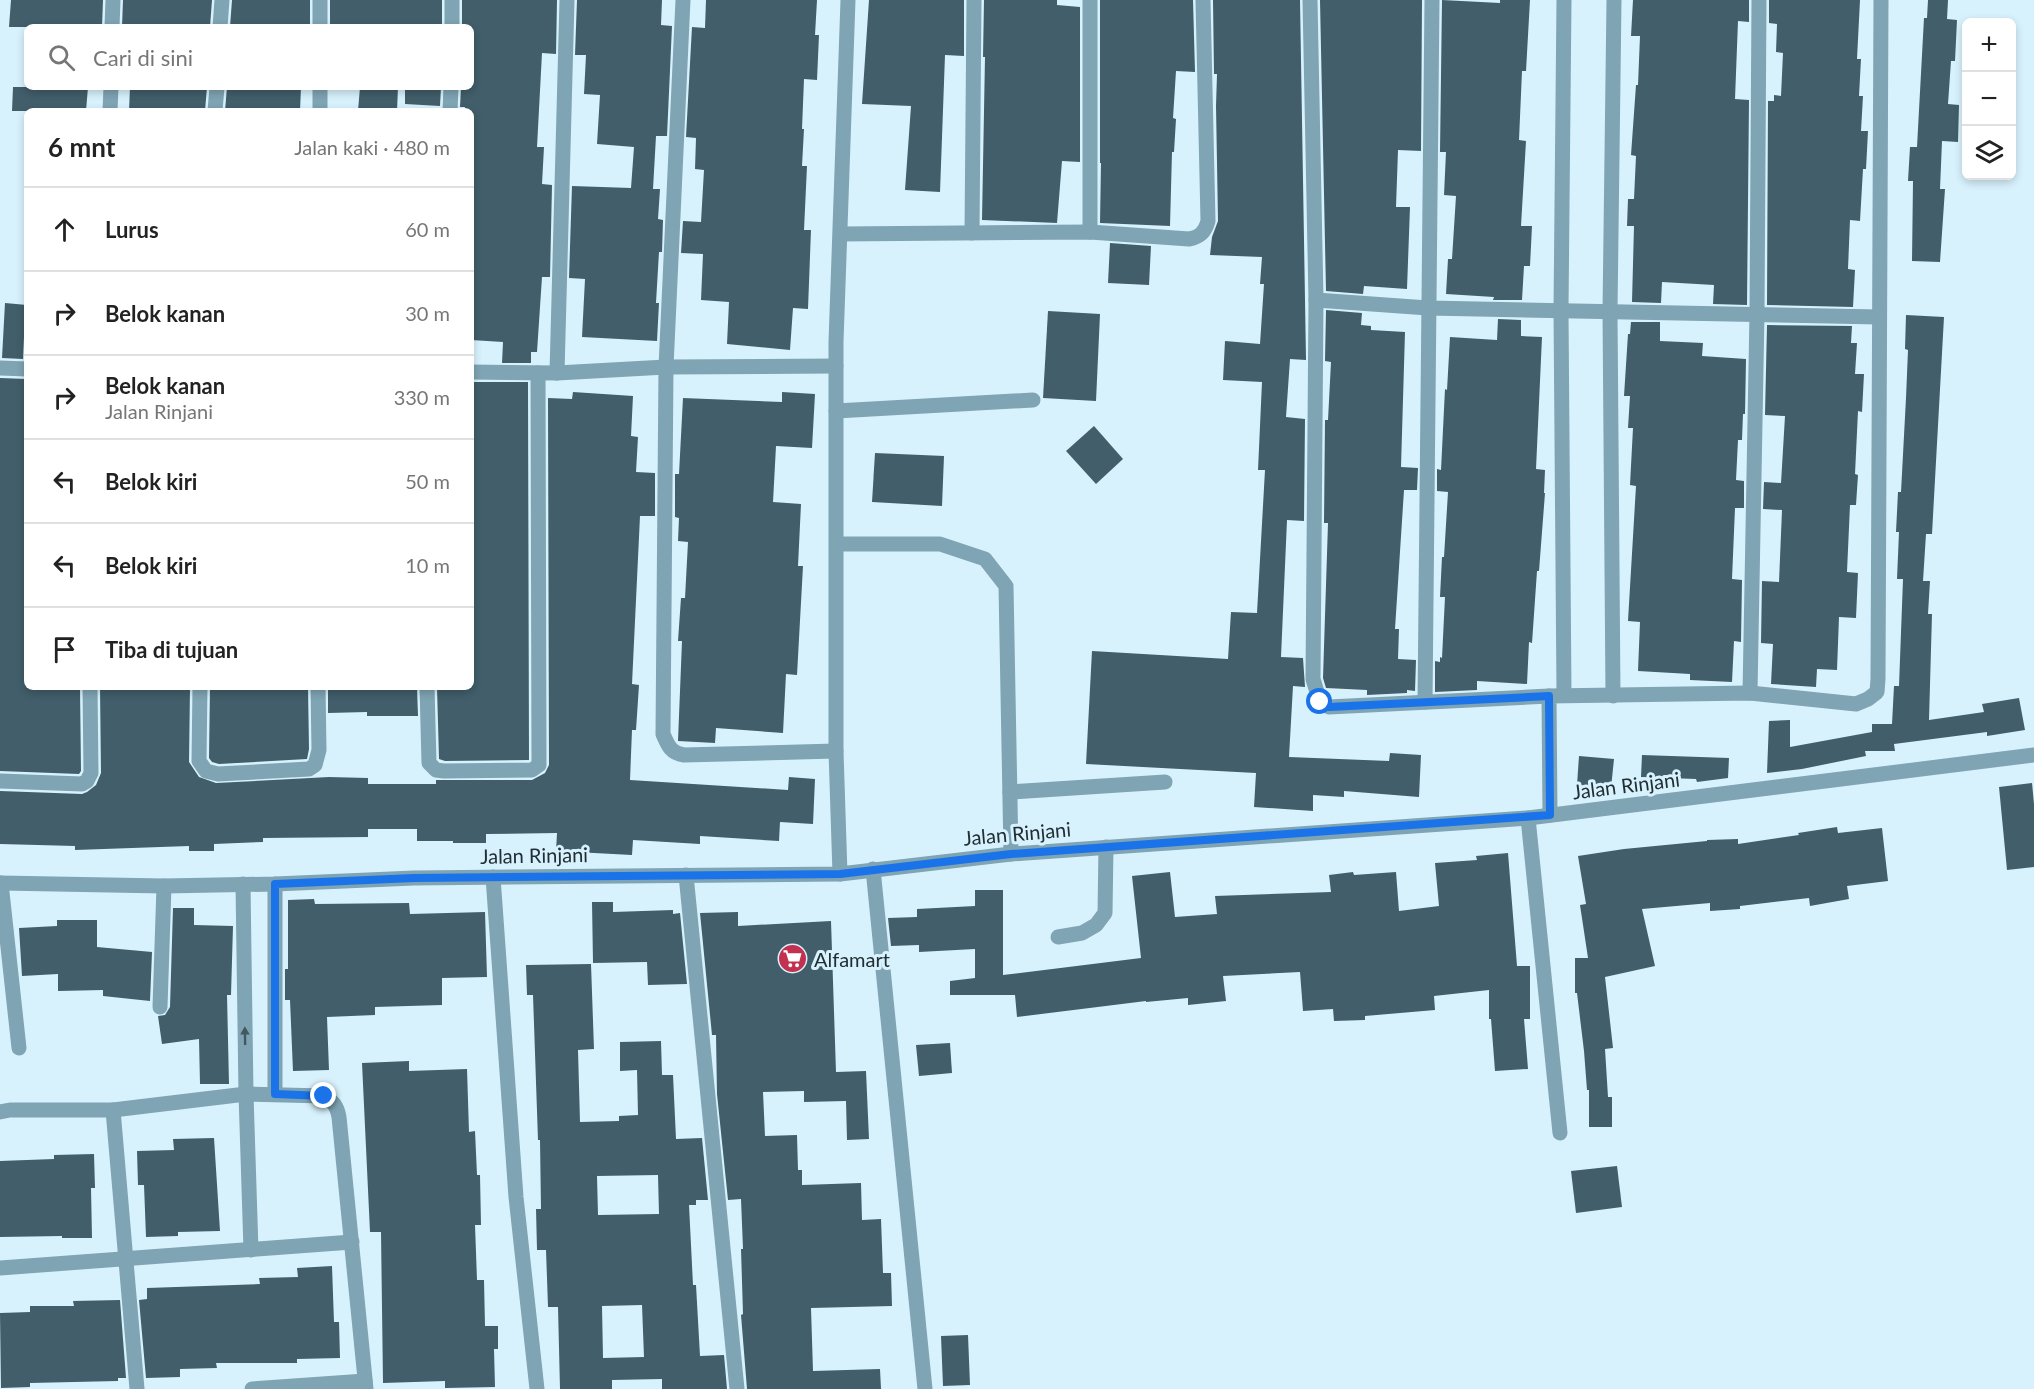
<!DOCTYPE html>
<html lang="id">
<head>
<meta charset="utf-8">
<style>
  :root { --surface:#fff; --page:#f2f2f2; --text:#222; --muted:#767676; --line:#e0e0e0 }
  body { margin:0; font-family:Lato,sans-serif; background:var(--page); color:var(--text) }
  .controls { position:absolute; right:18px; top:18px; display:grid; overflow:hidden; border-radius:9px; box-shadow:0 3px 9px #0003 }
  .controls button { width:54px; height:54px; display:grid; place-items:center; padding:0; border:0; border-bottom:2px solid var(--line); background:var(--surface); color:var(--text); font:30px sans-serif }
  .stop { position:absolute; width:18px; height:18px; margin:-14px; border:4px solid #1a73e8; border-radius:50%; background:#fff }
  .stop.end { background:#1a73e8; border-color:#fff; box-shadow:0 2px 6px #0008 }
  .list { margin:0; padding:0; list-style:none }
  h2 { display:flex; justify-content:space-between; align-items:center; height:78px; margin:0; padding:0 24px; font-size:26px }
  h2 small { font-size:20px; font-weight:400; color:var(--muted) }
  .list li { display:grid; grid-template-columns:39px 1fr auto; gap:18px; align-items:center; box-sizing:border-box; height:84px; padding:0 24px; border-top:2px solid var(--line) }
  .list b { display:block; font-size:22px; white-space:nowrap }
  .list p { margin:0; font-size:20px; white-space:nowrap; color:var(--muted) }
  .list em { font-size:20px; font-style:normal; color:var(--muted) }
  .icon { flex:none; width:33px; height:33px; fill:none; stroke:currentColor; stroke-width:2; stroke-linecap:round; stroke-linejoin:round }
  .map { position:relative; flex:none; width:2034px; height:1389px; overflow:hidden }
  .search { position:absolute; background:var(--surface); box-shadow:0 3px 9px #0003; left:24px; top:24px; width:450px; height:66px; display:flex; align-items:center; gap:15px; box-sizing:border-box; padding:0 21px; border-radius:9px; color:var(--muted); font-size:22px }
  .panel { position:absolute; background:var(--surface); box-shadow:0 3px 9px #0003; left:24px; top:108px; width:450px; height:582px; border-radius:9px }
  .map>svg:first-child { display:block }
</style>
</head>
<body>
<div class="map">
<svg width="2034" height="1389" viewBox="0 0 2034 1389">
  <rect width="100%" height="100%" fill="#d8f2fd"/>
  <!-- building -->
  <g fill="#415e6a" fill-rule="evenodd">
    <path d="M11 0H103L102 27H9Z"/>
    <path d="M123 0H212L210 27H122Z"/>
    <path d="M232 0H310V27H230Z"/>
    <path d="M330 0H442V24H430V27H330Z"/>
    <path d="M462 0H557L556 54 542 53 537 147H544L542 184 552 185 550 277H542L537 352H531V363H502L503 342 471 340V111H464L465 107H460L461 87H471V26L462 25Z"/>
    <path d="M577 0H662L661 25 672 26 667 136H656L653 189H660L658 219 663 220 662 252H659L656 303H659L657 341 582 337 585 279 569 278 572 186 631 188 634 147 597 144 600 95 584 94 586 55H575Z"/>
    <path d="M706 0H817L815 35H819L817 80 804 79 802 129H804L802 166H807L804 230H811L808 309 793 308 790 350 727 344 729 302 701 300 703 254 681 253 683 221 701 222 704 170 695 169 696 138 686 137 692 27 705 28Z"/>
    <path d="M869 0H964V56L945 55 940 192 905 190 911 106 862 104Z"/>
    <path d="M984 0H1057V5L1080 7V162L1062 161 1057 223 982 220 985 57H983Z"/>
    <path d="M1100 0H1193L1195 72 1176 71 1173 118 1176 119 1174 152H1172L1170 226 1100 223 1101 163H1100Z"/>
    <path d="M1213 0H1300L1306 360 1290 359 1286 417 1305 419 1304 521 1287 520 1281 657 1303 658 1305 687 1293 686 1289 757 1389 761 1390 753 1421 755 1419 797 1344 791V797L1313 795V811L1254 807 1256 773 1086 764 1092 651 1228 659 1231 612 1257 613 1265 470H1258L1262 382 1223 380 1225 341 1260 344 1264 284H1260L1262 257 1210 255 1212 237 1218 221 1216 106 1217 74H1214Z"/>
    <path d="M1320 0H1422L1421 151 1398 150 1396 207H1410L1407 289 1364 286 1363 294 1326 291Z"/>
    <path d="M1442 0 1500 3V0H1530L1526 71H1522L1519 140 1526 141 1521 226H1532L1530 266H1524L1522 300H1493L1494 297 1446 294 1448 259H1452L1456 196 1444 195 1446 152H1440Z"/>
    <path d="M1633 0H1749V22L1738 21 1735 99 1749 100 1747 305 1713 304 1714 285 1662 282 1661 303 1632 302 1634 226H1627L1628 199H1634L1636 156 1631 155 1636 85H1638L1640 36H1631Z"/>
    <path d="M1769 0H1860L1857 59H1861L1859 96H1863L1861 131H1868L1866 169H1863L1860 221 1850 220 1848 269 1855 270 1853 307 1767 305 1768 101H1774V95L1781 96 1783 53 1776 52 1777 24 1769 23Z"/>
    <path d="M1928 0H1948L1947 19 1957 20 1955 61H1951L1948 104 1959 105 1958 142 1942 141 1940 189H1945L1940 262 1912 261 1913 181H1908L1910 147H1917L1924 18H1927Z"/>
    <path d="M13 87H88L86 111H12Z"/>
    <path d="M130 87H207L205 111H129Z"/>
    <path d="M227 87H301L300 111H225Z"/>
    <path d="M360 87H398L397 111H358Z"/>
    <path d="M405 87H441L440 106 405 104Z"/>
    <path d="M1110 243 1151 246 1149 285 1108 283Z"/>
    <path d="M5 303 27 305V337H24L23 359 2 358Z"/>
    <path d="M1326 310 1362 313 1361 325 1371 326V330L1405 332 1401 467 1418 468 1417 490H1404L1395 629H1399L1398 659 1416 660 1415 691 1407 690V693L1367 695V690L1326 688 1323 678 1328 523H1324L1325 420H1328L1331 362 1325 361Z"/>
    <path d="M1048 311 1100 314 1096 401 1043 398Z"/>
    <path d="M1906 315 1944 317 1932 534H1926L1923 581H1930L1928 614H1932L1929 720 1984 712 1982 704 2019 698 2025 730 1987 736V732L1894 744 1895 751H1865L1866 756 1802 769 1767 773 1769 721 1790 720V747L1872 732V724H1892L1894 686H1899L1903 579H1897L1899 532H1896L1898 492H1901L1906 398 1908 350 1905 349Z"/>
    <path d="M1498 319 1521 320V336L1542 337 1536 469 1545 470 1544 493H1545L1539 571H1537L1532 643 1529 642 1527 684 1477 681V690L1435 692V661L1440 662V657L1442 658 1445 597H1440L1442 557H1444L1448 492 1437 491V469L1441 470 1445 389 1447 390 1450 337 1497 340Z"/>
    <path d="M1631 322H1660V341L1703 343 1702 356 1746 359 1745 414H1743L1742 440H1738L1736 480 1744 481V508H1735L1732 579 1742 580 1741 642 1734 641 1732 682 1690 680V674L1638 671 1640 622 1628 621 1636 486 1630 485 1633 428H1628L1630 396H1624L1628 334H1630Z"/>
    <path d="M1767 325 1852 326 1851 343H1857L1855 374H1864L1862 412 1858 411 1855 474 1858 475 1856 505H1850L1847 572 1858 573 1856 618 1839 617 1837 670 1817 669 1816 687 1771 684 1773 644 1761 643 1762 581 1779 582 1782 510 1763 509 1764 482 1781 483 1785 416 1765 415Z"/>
    <path d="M0 378 27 379V687H80L81 771 79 774 0 771Z"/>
    <path d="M471 382H528L529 760 445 761 439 759 437 687H471Z"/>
    <path d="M573 392 633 396 631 436 638 437 636 472 655 473V516H640L632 684 639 685 636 730H632L630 780 788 790 789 777 815 779 813 824 780 822 779 841 700 836V844L633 840 632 855 556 851 557 833 486 834V843H453V841H417V829H368V837L263 838V842L214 844V851H189V846L75 850V846L0 844V791L82 794 87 792 96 785 101 773 100 687H190L189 762 199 777 216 783 329 777 368 778V784H436V780H532L545 773 549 765 548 398 572 399Z"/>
    <path d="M782 392 815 394 812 448 776 446 773 502 801 504 798 566H803L797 675 786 674 783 733 716 728 715 743 678 741 682 641H678L681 598H685L688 542 678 541 679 518 675 517V474H679L683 398 782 402Z"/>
    <path d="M1094 426 1123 459 1096 484 1066 451Z"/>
    <path d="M875 453 944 456 942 506 872 502Z"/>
    <path d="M210 687H308L309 749 307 759 219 764 212 762 209 758Z"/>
    <path d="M328 687H417L418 716H367V712L328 713Z"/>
    <path d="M1642 755 1729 758 1728 778 1697 782 1696 779 1641 777Z"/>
    <path d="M1579 756 1614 759 1611 788 1577 785Z"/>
    <path d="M2032 783 2034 804V867L2007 870 1999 787Z"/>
    <path d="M1837 827 1838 833 1882 828 1888 881 1847 886 1849 899 1810 906 1809 898 1740 906V909L1710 911V903L1642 909 1655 966 1605 977 1613 1048 1605 1049 1608 1097H1612V1127H1589V1090H1587L1584 1051 1577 993H1575V958H1588L1580 905 1586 904 1578 856 1624 849 1707 841V840L1738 839V844L1799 835 1798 833Z"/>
    <path d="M1508 853 1517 966H1530V1019H1524L1528 1069 1495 1071 1491 1019H1489V990L1434 996 1435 1010 1365 1016V1020L1334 1021 1333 1009 1303 1011 1300 972 1223 976 1226 1001 1188 1005V998L1146 1002V1001L1017 1017 1015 995H950V981L975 978V949L919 952V945L891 946 888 918 917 917V909L975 906V890H1003V975L1141 958 1132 876 1170 872 1175 917 1217 914 1215 896 1331 892 1329 875 1353 872 1354 875 1396 872 1399 911 1439 906 1435 863 1477 860 1476 856Z"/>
    <path d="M314 899 315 904 409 903 410 914 485 912 487 977 442 978V1005L375 1007V1015L327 1017 329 1070 293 1071 290 1000H285V969H288V900Z"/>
    <path d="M592 902H613V912L673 910V914L680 913 687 984 648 985 647 962 593 963Z"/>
    <path d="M173 908H194V925L233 926 231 995H227L229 1084H200L199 1039 162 1044 158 1016 165 1015 170 1007Z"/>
    <path d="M738 912V926L831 921 836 1072 866 1071 869 1139 847 1140 846 1101 804 1102V1091L763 1092 765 1136 797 1135 798 1170H802V1185L861 1183 862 1220 881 1219 883 1273H891L892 1306 811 1308 813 1371 880 1369 881 1389H747L741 1315 743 1314 741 1249H743L741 1199 728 1200 717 1094 716 1035H712L700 913Z"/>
    <path d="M57 920H97V947L152 952 150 1001 103 996V990L58 991V974L22 976 19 928 57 926Z"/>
    <path d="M591 964 594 1049 578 1050 580 1122 619 1121V1116L638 1115 637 1070 620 1071V1042L661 1041 662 1075H673L676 1139 702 1138 708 1200H696V1205H689L693 1285H696L700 1356 724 1355 727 1389H662V1379L612 1380V1389H560L558 1307H548L546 1250H537L536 1209H541L540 1140H538L533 995H527L526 965ZM658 1175 659 1214 598 1215 597 1176ZM642 1305 644 1357 603 1358 602 1306Z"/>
    <path d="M950 1043 952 1073 919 1076 916 1045Z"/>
    <path d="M409 1061V1071L467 1069 469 1132 475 1131 477 1175H480L481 1225H475L477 1280H484L485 1326H498V1349H494L495 1387 445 1388V1381L383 1383 381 1232H370L362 1063Z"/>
    <path d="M214 1138 220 1231 178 1232V1236L146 1237 144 1185H138L137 1151 174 1150 173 1139Z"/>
    <path d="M94 1154 95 1188H91L92 1238H62V1236L0 1237V1161L54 1159V1155Z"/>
    <path d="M1617 1166 1622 1207 1576 1213 1571 1171Z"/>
    <path d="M332 1266 334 1322H339L340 1358 297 1359V1363H216L217 1368 180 1369V1377L146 1378 139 1300 147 1299V1288L260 1284 259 1278 298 1277 297 1268Z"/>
    <path d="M120 1300 126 1378H118V1381L30 1383V1387L1 1388 0 1313 30 1312V1306H74L73 1301Z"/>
    <path d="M968 1335 970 1385 943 1386 941 1336Z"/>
  </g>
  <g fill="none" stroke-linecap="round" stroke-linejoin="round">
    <!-- minor -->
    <g stroke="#7fa4b3" stroke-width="15">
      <path d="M320 0V27"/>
      <path d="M683 0 666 367 663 734C668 746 671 753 684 755L836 751"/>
      <path d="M1090 0V232"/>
      <path d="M1310 0 1316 300 1313 679 1320 702 1329 707 1549 696"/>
      <path d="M1564 0 1561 310 1564 695"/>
      <path d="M112 27 113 0"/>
      <path d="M220 27 222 0"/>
      <path d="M452 27V0"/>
      <path d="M320 87V111"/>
      <path d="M110 111 111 87"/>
      <path d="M215 111 217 87"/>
      <path d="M450 111 451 87"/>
      <path d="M972 233 974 0"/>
      <path d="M841 234 1090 232 1189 239C1200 237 1205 232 1208 221L1203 0"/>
      <path d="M1316 300 1428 308 1879 317"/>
      <path d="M0 368 27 369"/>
      <path d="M471 372 557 373 666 367 836 366"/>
      <path d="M557 373 567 0"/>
      <path d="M836 411 1033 400"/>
      <path d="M837 544H940L985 559 1006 586 1011 854"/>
      <path d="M200 687 199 761 206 771 218 774 309 769 315 765 319 750 318 687"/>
      <path d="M427 687 429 763 436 770 444 771 532 770 539 765 538 373"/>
      <path d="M1750 693 1757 313 1759 0"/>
      <path d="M1613 696 1610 311 1614 0"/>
      <path d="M1425 702 1432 0"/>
      <path d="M0 781 82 784 87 781 91 773 90 687"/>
      <path d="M1010 792 1165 782"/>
      <path d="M1550 815 1549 696 1750 693 1856 704 1868 699 1877 692 1878 679 1881 0"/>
      <path d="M1528 818 1560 1133"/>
      <path d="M873 869 925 1389"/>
      <path d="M840 874 836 751V342L848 0"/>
      <path d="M686 875 737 1389"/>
      <path d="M493 877 516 1197 537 1389"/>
      <path d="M0 883 164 886 275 884 414 878 840 874 1011 854 1528 818 2034 755"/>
      <path d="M1 883 19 1048"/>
      <path d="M243 884 246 1094 251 1250"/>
      <path d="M275 884V1094"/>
      <path d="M1058 937 1082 933 1096 925 1105 913 1106 847"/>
      <path d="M160 1007 164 886"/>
      <path d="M113 1110 137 1389"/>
      <path d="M0 1112 10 1110H113L246 1094 324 1096C333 1101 337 1106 339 1117L366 1389"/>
      <path d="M0 1268 352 1242"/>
      <path d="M252 1389 365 1381"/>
    </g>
  </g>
  <!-- one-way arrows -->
  <defs><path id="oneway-solid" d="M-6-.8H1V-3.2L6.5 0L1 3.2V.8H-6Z" transform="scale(1.5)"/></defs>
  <use fill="#425760" href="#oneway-solid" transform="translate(245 1036) rotate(-91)"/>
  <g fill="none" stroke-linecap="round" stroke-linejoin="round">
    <!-- route -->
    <path stroke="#1a73e8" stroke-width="8" d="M324 1096 275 1094V884L414 878 840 874 1011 854 1550 815 1549 696 1329 707 1320 702"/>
  </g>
  <!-- icons -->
  <defs>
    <symbol id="supermarket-disc" viewBox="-11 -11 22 22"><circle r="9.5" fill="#c23250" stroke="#d8f2fd"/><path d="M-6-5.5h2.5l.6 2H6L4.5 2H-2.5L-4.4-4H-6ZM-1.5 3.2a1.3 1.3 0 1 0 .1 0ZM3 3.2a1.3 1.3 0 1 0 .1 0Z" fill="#fff"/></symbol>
  </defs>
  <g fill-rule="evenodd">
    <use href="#supermarket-disc" x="776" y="942" width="33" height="33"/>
  </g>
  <g text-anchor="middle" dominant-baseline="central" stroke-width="6" stroke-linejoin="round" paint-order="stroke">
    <!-- street labels -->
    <g font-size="20" fill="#212e33" stroke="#d8f2fd">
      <text transform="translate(1626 785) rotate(-7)">Jalan Rinjani</text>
      <text transform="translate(1017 833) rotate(-5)">Jalan Rinjani</text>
      <text transform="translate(534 855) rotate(-1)">Jalan Rinjani</text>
    </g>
    <!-- poi labels -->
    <g font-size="20" fill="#212e33" stroke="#d8f2fd" text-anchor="start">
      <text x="814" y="959">Alfamart</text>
    </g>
  </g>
</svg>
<div class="controls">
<button>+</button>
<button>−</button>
<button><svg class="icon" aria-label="layers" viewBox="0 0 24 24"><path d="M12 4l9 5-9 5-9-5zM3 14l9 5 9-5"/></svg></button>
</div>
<div class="stop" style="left:1320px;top:702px"></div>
<div class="stop end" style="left:324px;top:1096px"></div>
<div class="search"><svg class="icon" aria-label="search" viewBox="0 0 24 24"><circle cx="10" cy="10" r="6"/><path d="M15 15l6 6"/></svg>Cari di sini</div>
<section class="panel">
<h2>6 mnt<small>Jalan kaki · 480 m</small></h2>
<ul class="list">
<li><svg class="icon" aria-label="ahead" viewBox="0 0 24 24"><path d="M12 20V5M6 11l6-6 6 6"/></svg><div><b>Lurus</b></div><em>60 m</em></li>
<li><svg class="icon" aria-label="right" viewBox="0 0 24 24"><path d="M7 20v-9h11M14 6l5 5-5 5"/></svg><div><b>Belok kanan</b></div><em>30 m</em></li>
<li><svg class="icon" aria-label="right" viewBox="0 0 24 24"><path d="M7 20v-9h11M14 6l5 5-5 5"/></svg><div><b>Belok kanan</b><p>Jalan Rinjani</p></div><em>330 m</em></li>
<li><svg class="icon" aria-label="left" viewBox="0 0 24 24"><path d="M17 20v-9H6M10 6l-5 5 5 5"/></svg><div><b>Belok kiri</b></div><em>50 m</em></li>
<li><svg class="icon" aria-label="left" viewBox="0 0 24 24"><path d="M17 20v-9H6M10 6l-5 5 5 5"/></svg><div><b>Belok kiri</b></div><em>10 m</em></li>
<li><svg class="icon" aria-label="arrive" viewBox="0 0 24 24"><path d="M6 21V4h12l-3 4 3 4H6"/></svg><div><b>Tiba di tujuan</b></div></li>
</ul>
</section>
</div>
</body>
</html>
